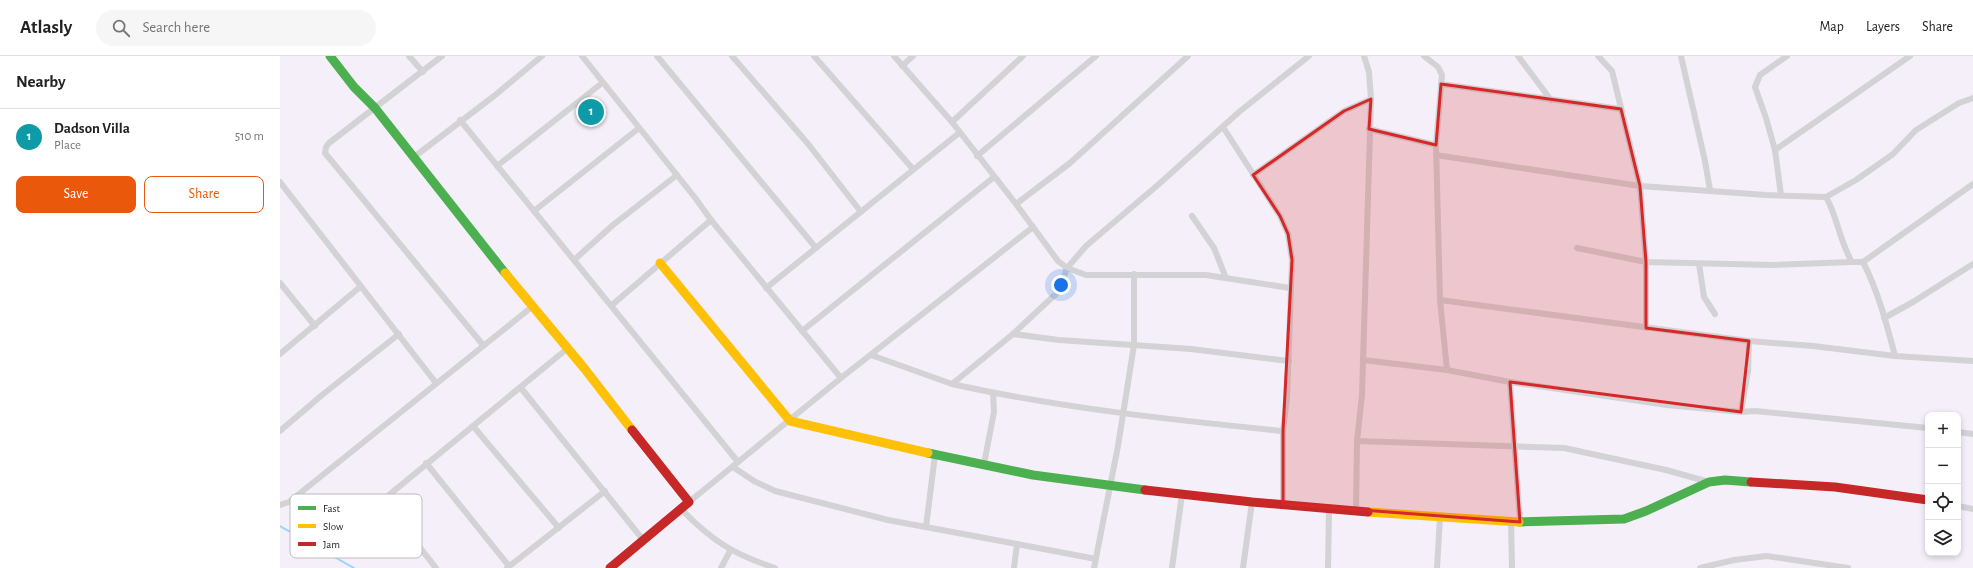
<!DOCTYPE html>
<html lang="en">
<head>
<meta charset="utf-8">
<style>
  :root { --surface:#fff; --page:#f6f6f6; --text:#222; --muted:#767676; --line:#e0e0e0; --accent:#ea580c }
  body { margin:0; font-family:"Alegreya Sans",sans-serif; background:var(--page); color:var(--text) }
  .controls { position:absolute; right:12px; bottom:12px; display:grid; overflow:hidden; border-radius:8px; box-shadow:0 2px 6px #0003 }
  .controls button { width:36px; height:36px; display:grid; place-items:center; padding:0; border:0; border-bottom:1px solid var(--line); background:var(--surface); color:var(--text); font:20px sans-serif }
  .you { position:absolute; left:781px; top:229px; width:14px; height:14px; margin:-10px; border:3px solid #fff; border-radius:50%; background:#1a73e8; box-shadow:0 0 0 6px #1a73e833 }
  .badge { display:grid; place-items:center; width:26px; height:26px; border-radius:50%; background:var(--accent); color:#fff; font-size:13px; font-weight:700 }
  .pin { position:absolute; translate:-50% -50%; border:2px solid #fff; box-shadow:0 1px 4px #0006 }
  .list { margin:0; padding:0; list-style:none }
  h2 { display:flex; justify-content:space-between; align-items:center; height:52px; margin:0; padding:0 16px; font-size:17px }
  h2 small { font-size:13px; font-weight:400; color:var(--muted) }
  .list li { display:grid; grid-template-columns:26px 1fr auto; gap:12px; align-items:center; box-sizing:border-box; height:56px; padding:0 16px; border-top:1px solid var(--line) }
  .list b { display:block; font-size:15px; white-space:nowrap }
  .list p { margin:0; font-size:13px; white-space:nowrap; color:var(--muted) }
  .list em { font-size:13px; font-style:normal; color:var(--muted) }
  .actions { display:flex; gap:8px; padding:12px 16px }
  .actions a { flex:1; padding:9px 0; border:1px solid var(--accent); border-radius:8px; text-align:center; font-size:14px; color:var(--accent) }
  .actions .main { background:var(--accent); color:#fff }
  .icon { flex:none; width:22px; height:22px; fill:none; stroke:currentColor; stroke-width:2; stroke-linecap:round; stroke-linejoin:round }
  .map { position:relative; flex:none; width:1693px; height:512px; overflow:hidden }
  header { display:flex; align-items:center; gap:24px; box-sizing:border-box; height:56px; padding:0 20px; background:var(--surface); border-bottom:1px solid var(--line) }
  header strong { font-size:19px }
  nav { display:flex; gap:22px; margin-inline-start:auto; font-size:14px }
  .search { width:280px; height:36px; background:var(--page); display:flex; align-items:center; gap:10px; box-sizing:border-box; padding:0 14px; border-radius:22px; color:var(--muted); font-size:15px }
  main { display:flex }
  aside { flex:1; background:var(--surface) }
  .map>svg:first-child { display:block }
</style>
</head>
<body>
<header>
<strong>Atlasly</strong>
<div class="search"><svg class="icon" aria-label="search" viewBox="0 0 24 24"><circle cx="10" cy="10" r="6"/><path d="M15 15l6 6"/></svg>Search here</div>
<nav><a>Map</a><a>Layers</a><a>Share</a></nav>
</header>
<main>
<aside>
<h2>Nearby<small></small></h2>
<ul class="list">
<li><span class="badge" style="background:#0f9aa8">1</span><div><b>Dadson Villa</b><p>Place</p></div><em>510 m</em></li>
</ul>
<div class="actions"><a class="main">Save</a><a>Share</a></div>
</aside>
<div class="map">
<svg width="1693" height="512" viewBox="0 0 1693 512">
  <rect width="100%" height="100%" fill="#f4eff8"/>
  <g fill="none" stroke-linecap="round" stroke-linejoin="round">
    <!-- stream -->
    <path stroke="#9ad6f6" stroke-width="2" d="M0 470 74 512"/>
    <!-- street -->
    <g stroke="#d3d2d5" stroke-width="6">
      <path d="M129 0 143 16"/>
      <path d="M162 0 49 87 46 91 45 97 203 289"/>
      <path d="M302 0 416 143 431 164 561 322"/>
      <path d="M377 0 536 192"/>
      <path d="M452 0 529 89 581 156"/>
      <path d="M534 0 633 113"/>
      <path d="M614 0 672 66 736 148 778 205 787 212 806 219H926L1010 232"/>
      <path d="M1144 0 1158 11 1162 19 1156 89 1160 244 1167 314"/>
      <path d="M1238 0 1271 44"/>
      <path d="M1318 0 1332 15 1360 130 1366 206V272"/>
      <path d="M1401 0 1425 105 1430 134"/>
      <path d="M622 10 633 0"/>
      <path d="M1161 28 1341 53"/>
      <path d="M180 64 458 406"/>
      <path d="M672 66 743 0"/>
      <path d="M943 71 1000 160 1008 178 1012 204 1007 342 1003 375V448"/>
      <path d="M1089 73 1156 89"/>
      <path d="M1495 94 1630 0"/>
      <path d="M1156 99 1360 130 1486 139 1546 141 1576 124 1613 98 1636 74 1679 47 1693 42"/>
      <path d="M697 100 816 0"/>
      <path d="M134 101 214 40 262 0"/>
      <path d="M217 110 322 27"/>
      <path d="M973 119 1064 55 1091 43"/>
      <path d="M0 126 156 327"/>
      <path d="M1501 139 1495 94 1486 62 1475 31 1480 19 1507 0"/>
      <path d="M1546 141C1558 162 1559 184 1572 206H1583C1598 235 1607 269 1615 300"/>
      <path d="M736 148 790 107 908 0"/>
      <path d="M254 155 359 72"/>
      <path d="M912 160 934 192 946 222"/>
      <path d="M1297 192 1366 206 1492 209 1572 206"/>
      <path d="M294 204 333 169 397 119"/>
      <path d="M1583 206 1693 128"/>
      <path d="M1419 208 1424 241 1435 258"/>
      <path d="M0 227 35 270"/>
      <path d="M486 232 679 77"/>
      <path d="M1160 244 1469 285 1533 290 1615 300 1693 305"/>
      <path d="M332 249 431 164"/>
      <path d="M1604 262 1633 246 1693 208"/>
      <path d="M522 275 714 121"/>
      <path d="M733 278 779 284 911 293 1009 305"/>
      <path d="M0 298 80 231"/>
      <path d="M591 299 672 328 733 278 779 235 787 212 806 190 879 128 959 56 1029 0"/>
      <path d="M1083 304 1167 314 1230 326"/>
      <path d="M672 328C780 352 893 364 1003 375"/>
      <path d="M241 332 364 485"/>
      <path d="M1461 356 1468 315 1469 285"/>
      <path d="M193 370 279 472"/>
      <path d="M0 375 42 339 119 278"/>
      <path d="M1678 376 1693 378"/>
      <path d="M1077 385 1284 392 1386 414 1429 426"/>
      <path d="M146 407 229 510"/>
      <path d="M704 408 714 356 713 337"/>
      <path d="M453 411 474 425 495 435 608 464 737 488"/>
      <path d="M102 443 156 512"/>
      <path d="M409 446 561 322 753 171"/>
      <path d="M0 449 9 446 253 250"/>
      <path d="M1678 450 1693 453"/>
      <path d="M401 453C432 485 453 498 495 512"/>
      <path d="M1076 454 1077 385 1082 339 1091 43 1089 16 1084 0"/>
      <path d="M87 457 288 292"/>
      <path d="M1231 465 1232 512"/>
      <path d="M1240 466 1230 326 1387 349 1461 356 1475 355 1648 372"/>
      <path d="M646 471 655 399"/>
      <path d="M227 512 325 435"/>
      <path d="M441 512 450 495"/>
      <path d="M734 512 737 488 816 503"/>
      <path d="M814 512 838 390 854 289V218"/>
      <path d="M892 512 902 438"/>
      <path d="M963 512 972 446"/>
      <path d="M1048 512 1049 453"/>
      <path d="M1157 512 1160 462"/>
      <path d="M1420 512 1454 504 1487 500 1568 512"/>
    </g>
    <!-- fast -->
    <g stroke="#4caf50" stroke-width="9">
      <path d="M50 0 74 31 95 52 225 217"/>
      <path d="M648 397 753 419 865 434"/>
      <path d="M1239 466 1344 463 1366 455 1429 426 1445 424 1471 426"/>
    </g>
    <!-- slow -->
    <g stroke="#ffc107" stroke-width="9">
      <path d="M380 207 510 365 648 397"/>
      <path d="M225 217 304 312 352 374"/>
      <path d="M1088 456 1239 466"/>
    </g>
    <!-- jam -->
    <g stroke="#c62828" stroke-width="9">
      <path d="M1471 426 1555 431 1648 444"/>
      <path d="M865 434 972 446 1088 456"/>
      <path d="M330 512 409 446 352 374"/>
    </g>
  </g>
  <!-- marked area -->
  <path fill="#d62828" fill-opacity="0.2" stroke="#d62828" stroke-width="3" stroke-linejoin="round" d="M1161 28 1341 53 1360 130 1366 206V272L1469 285 1461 356 1230 326 1240 466 1003 448V375L1012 204 1008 178 1000 160 973 119 1064 55 1091 43 1089 73 1156 89Z"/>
  <!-- legend -->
  <rect x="10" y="438" width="132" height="64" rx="6" fill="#fff" stroke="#bdbbbe" stroke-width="1"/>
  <rect x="18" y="450" width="18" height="4" fill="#4caf50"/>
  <rect x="18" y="468" width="18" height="4" fill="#ffc107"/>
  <rect x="18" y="486" width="18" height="4" fill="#c62828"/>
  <g font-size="11" fill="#221c26">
    <text x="43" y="456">Fast</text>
    <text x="43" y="474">Slow</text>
    <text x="43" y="492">Jam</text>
  </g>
</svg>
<div class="controls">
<button>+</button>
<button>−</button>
<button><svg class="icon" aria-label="locate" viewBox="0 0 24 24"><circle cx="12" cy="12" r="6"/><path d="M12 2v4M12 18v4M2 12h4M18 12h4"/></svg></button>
<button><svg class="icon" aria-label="layers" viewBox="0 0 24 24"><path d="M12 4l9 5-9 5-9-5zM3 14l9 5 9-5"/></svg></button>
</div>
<div class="you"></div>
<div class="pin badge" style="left:311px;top:56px;background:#0f9aa8">1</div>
</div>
</main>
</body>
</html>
